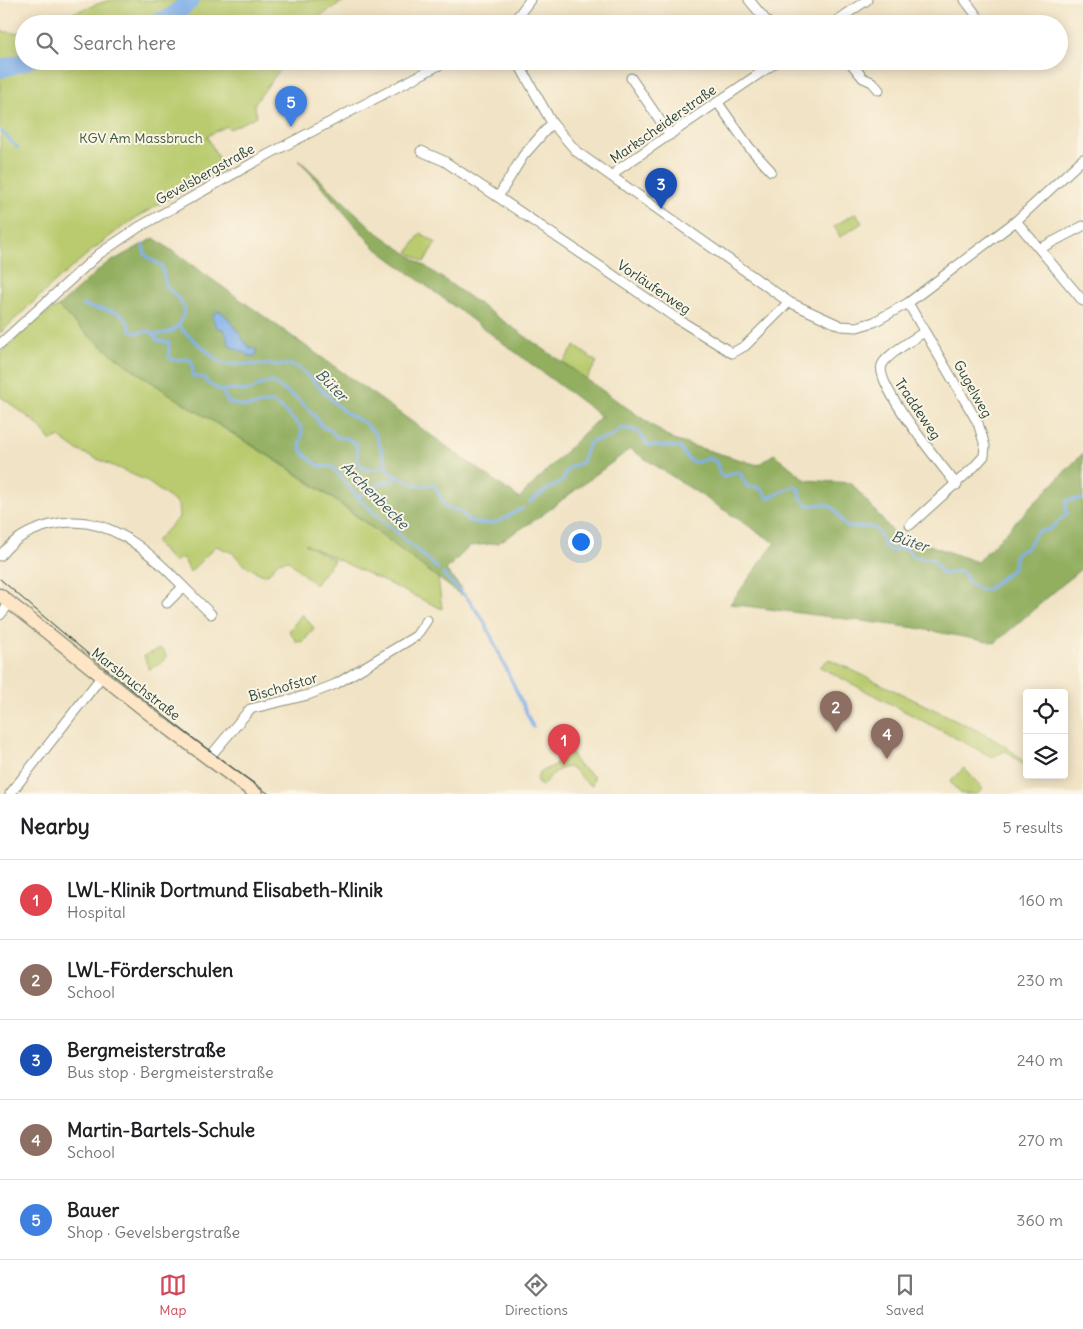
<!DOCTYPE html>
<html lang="en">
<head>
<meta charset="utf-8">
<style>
  :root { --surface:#fff; --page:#f2f2f2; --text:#202124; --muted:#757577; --line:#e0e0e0; --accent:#d1495b }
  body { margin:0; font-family:Delius,sans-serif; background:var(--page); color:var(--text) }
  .controls { position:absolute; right:15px; bottom:15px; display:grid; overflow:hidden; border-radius:5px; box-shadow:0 2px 12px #0003 }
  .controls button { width:45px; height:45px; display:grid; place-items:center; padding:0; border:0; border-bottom:1px solid var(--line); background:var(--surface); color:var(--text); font:25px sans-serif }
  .you { position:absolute; left:580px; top:541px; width:18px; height:18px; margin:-12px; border:4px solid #fff; border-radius:50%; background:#1a73e8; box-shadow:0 0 0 8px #1a73e833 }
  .badge { display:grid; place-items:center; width:32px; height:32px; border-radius:50%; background:var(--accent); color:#fff; font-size:16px; font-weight:700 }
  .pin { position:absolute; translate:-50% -41px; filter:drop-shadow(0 1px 2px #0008) }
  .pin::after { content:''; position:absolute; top:26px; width:18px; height:15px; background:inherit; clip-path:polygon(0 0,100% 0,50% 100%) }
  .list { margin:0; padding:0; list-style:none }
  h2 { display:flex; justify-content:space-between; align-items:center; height:65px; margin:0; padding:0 20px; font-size:21px }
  h2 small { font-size:16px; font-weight:400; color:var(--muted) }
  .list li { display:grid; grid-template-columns:32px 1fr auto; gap:15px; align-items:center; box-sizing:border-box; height:80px; padding:0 20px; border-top:1px solid var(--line) }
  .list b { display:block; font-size:19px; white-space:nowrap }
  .list p { margin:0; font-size:16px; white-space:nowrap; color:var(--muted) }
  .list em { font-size:16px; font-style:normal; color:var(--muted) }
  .icon { flex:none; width:28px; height:28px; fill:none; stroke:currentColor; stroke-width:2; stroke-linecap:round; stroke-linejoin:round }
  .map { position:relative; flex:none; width:1083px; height:794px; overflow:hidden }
  .search { position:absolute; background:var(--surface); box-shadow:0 2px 12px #0003; left:15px; right:15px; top:15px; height:55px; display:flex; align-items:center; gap:12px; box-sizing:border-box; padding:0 18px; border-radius:28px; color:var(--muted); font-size:19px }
  .sheet { height:465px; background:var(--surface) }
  nav { display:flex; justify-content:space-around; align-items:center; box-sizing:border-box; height:70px; border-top:1px solid var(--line); background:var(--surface); font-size:14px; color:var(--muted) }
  nav a { display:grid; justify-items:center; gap:2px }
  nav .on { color:var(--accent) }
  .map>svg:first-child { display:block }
</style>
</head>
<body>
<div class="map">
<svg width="1083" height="794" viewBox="0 0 1083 794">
  <rect width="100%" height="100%" fill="#fcf5e5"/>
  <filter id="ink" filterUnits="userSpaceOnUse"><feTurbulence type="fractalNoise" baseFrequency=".02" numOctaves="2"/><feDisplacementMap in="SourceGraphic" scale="10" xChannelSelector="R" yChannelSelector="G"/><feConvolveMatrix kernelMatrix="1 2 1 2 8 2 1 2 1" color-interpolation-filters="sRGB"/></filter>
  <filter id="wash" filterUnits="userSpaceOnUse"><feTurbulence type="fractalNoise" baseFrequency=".0096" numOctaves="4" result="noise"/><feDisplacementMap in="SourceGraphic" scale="20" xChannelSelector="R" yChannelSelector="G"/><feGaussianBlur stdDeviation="1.12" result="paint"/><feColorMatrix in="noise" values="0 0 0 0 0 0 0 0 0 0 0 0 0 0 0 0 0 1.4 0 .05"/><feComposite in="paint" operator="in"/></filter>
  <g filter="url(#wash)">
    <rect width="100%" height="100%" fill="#f1e3c5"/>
    <!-- green -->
    <g fill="#b9cb6e" stroke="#6c8451">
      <path d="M109 0H345L308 24H42Z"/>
      <path d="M24 30V61H281L282 67 254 104 257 116 230 129 227 126 207 136 224 170C189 188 154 205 121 228 78 259 39 297 0 333V31L16 33Z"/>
      <path d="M856 213 862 223 840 237 834 226Z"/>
      <path d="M421 233 436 243 424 262 408 252Z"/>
      <path d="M58 307C124 373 209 417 287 468 340 502 388 540 438 578L442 609 305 544 334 560 315 585 288 560 278 562 269 573 263 575 244 565 233 553 216 546 190 572 184 559 179 558 174 563 155 542 179 517 178 504 145 480 77 450 59 437 51 441 35 422 0 396V353C17 337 36 317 58 307Z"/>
      <path d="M575 346 597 362 586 379 563 362Z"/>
      <path d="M302 614 314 628 304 641 297 642 289 631Z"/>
      <path d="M159 649 163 650 167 657 158 665 149 669 144 656Z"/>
      <path d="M829 659 981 732C995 741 1020 752 1027 768L1006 751 992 757 820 667Z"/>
      <path d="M566 750 572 753 576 763 594 777 592 786C585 782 580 776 574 770 564 760 548 779 542 786L537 783C536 771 547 769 556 765L558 754Z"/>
      <path d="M964 768 983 789 978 794H961L950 782Z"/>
    </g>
    <!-- forest -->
    <path fill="#92af61" stroke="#58764a" d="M298 159 375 231 673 440 758 465 774 454 806 480 851 483 893 532 977 562 1083 453V567L995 643 916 628 730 604 775 543 630 449 538 518 498 543 470 546 446 570 460 587 461 595C403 553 348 506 287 467 209 417 124 373 58 307L103 266 154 238 519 498 601 416 373 246Z"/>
    <!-- water -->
    <path fill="#7fafea" stroke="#4f768f" d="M220 311C230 317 241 338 249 347L257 350 256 356H250L230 346 224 329 217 328 212 317 216 312Z"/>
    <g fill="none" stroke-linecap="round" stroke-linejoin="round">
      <!-- stream -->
      <g stroke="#7fafea" stroke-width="3">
        <path d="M0 130 18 148"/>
        <path d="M143 245C144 260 152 259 162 266L166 287 179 299 185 309 179 325 181 329 222 364 293 365 303 371 343 411 366 424 376 435 389 472C391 474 419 486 422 486 426 486 430 484 434 484L446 508 460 511 469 521 485 524 498 522 523 508"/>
        <path d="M82 305C102 312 125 305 131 330L136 333 151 331 157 340 169 343V356L172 360 188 359 192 362 193 376 205 378 207 383 222 391 228 402 246 407 271 402 280 407 300 426 302 431 300 446 304 454 319 466 332 467 360 500 438 569"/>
        <path d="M154 335 170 332 179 325"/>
        <path d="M222 391C231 386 240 393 250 390 258 387 262 382 272 382L300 401 315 416 321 426 331 430 336 437 347 438 357 445V458L361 467 369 470 387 466"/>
        <path d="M357 497C366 494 370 487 378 484 386 481 392 484 397 477"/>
        <path d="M530 502 548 489 563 481C567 464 568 470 582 462L588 445 592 441 611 437 620 429H631L638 432 648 445 679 447 689 460 696 462 710 458 717 463 719 473 723 477 735 472 740 473C752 496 743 482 762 489L768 498 795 486 799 489 801 498 807 505C813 506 818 504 824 504 837 505 838 520 847 527H873L879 533 885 547 890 550 906 548 913 557 933 559 942 574 961 571 971 584 981 590 988 589 1013 569 1016 553 1027 548 1037 532 1050 529 1067 514 1066 503 1068 500 1083 499"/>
        <path d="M443 574 468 599 484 621 533 727"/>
      </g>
      <!-- river -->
      <g stroke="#7fafea" stroke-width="18">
        <path d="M155 24 172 16 191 0"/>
        <path d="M0 69 27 61"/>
      </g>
    </g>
  </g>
  <g filter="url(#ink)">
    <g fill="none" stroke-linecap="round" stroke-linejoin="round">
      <defs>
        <g id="street">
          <path d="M749 0 769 24"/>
          <path d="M965 0 980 20"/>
          <path d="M512 24 530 0"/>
          <path d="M832 24 867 0"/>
          <path d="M517 61 552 123 577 152 789 302 841 326 857 327 874 322 908 303 1016 221 1083 159"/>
          <path d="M849 61 863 78 872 82 879 90"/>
          <path d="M631 78 670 135"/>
          <path d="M718 103 749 147 771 171"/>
          <path d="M552 123 523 156 498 197 676 318 732 353 745 346 789 302"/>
          <path d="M421 151 444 161 498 197"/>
          <path d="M613 176 619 169 778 61"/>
          <path d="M1016 221 1083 301"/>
          <path d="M1041 248 1083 226"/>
          <path d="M908 303 978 423 985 446 984 456 974 467 910 525"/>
          <path d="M924 332C914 339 886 355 882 365 874 384 943 467 957 485"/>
          <path d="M0 344 99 254 139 227 269 154 447 61"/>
          <path d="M0 556C13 539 30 530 50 525 120 507 167 573 211 614"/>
          <path d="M167 603 183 587"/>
          <path d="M0 615 10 603"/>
          <path d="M208 759 250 709 308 695 336 684 416 636 427 620"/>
          <path d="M10 794 102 676"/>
        </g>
        <path id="secondary" d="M0 595 157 720 256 794"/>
      </defs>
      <!-- street casing -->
      <use href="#street" stroke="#88907c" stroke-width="11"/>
      <!-- secondary casing -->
      <use href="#secondary" stroke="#88907c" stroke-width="15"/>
      <!-- street -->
      <use href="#street" stroke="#fff" stroke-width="9"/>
      <!-- secondary -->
      <use href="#secondary" stroke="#fee5c5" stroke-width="12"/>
      <!-- tram -->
      <path stroke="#1f3d34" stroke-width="1" d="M0 579C87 654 175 728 269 794"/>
    </g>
  </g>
  <g text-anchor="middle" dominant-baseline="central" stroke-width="4" stroke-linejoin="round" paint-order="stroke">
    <!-- street labels -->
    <g font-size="14" fill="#1f3d34" stroke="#fcf5e5">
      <text transform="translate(663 124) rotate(-35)">Markscheiderstraße</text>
      <text transform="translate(205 174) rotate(-29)">Gevelsbergstraße</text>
      <text transform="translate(654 287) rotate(34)">Vorläuferweg</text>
      <text transform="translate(973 389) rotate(61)">Gugelweg</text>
      <text transform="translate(918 409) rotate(56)">Traddeweg</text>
      <text transform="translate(136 684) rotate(38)">Marsbruchstraße</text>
      <text transform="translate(283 687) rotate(-16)">Bischofstor</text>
    </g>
    <!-- park labels -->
    <g font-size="14" fill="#3e5940" stroke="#fcf5e5">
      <text x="141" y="138">KGV Am Massbruch</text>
    </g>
    <!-- water labels -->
    <g font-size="15" font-style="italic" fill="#375a62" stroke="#fcf5e5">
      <text transform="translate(332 385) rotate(45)">Büter</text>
      <text transform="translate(375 495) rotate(45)">Archenbecke</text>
      <text transform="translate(910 541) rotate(18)">Büter</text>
    </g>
  </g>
</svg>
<div class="controls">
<button><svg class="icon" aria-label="locate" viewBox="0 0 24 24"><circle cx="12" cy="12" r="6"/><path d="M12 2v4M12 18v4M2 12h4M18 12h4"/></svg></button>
<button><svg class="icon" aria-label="layers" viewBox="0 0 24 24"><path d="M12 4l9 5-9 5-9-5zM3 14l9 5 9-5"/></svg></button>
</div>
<div class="you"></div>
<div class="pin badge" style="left:564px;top:765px;background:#e0444e">1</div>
<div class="pin badge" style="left:836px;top:732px;background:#8d6e63">2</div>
<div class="pin badge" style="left:661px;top:209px;background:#1a4fb4">3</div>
<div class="pin badge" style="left:887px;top:759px;background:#8d6e63">4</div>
<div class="pin badge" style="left:291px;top:127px;background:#3f7fe0">5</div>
<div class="search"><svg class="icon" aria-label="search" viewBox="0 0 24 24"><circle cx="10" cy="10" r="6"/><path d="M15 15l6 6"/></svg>Search here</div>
</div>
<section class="sheet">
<h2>Nearby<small>5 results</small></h2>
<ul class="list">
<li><span class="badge" style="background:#e0444e">1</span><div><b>LWL-Klinik Dortmund Elisabeth-Klinik</b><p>Hospital</p></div><em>160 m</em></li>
<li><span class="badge" style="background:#8d6e63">2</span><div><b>LWL-Förderschulen</b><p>School</p></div><em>230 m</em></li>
<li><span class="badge" style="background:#1a4fb4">3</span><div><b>Bergmeisterstraße</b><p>Bus stop · Bergmeisterstraße</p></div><em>240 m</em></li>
<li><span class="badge" style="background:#8d6e63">4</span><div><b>Martin-Bartels-Schule</b><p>School</p></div><em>270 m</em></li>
<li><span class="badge" style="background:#3f7fe0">5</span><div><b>Bauer</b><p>Shop · Gevelsbergstraße</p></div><em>360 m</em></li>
</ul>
</section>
<nav>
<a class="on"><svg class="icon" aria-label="map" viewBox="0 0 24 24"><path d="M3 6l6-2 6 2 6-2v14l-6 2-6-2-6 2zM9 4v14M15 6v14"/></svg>Map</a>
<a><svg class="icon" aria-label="directions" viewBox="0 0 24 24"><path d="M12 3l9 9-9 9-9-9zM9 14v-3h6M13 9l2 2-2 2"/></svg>Directions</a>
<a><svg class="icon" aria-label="saved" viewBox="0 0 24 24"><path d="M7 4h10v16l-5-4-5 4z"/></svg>Saved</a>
</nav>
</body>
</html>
